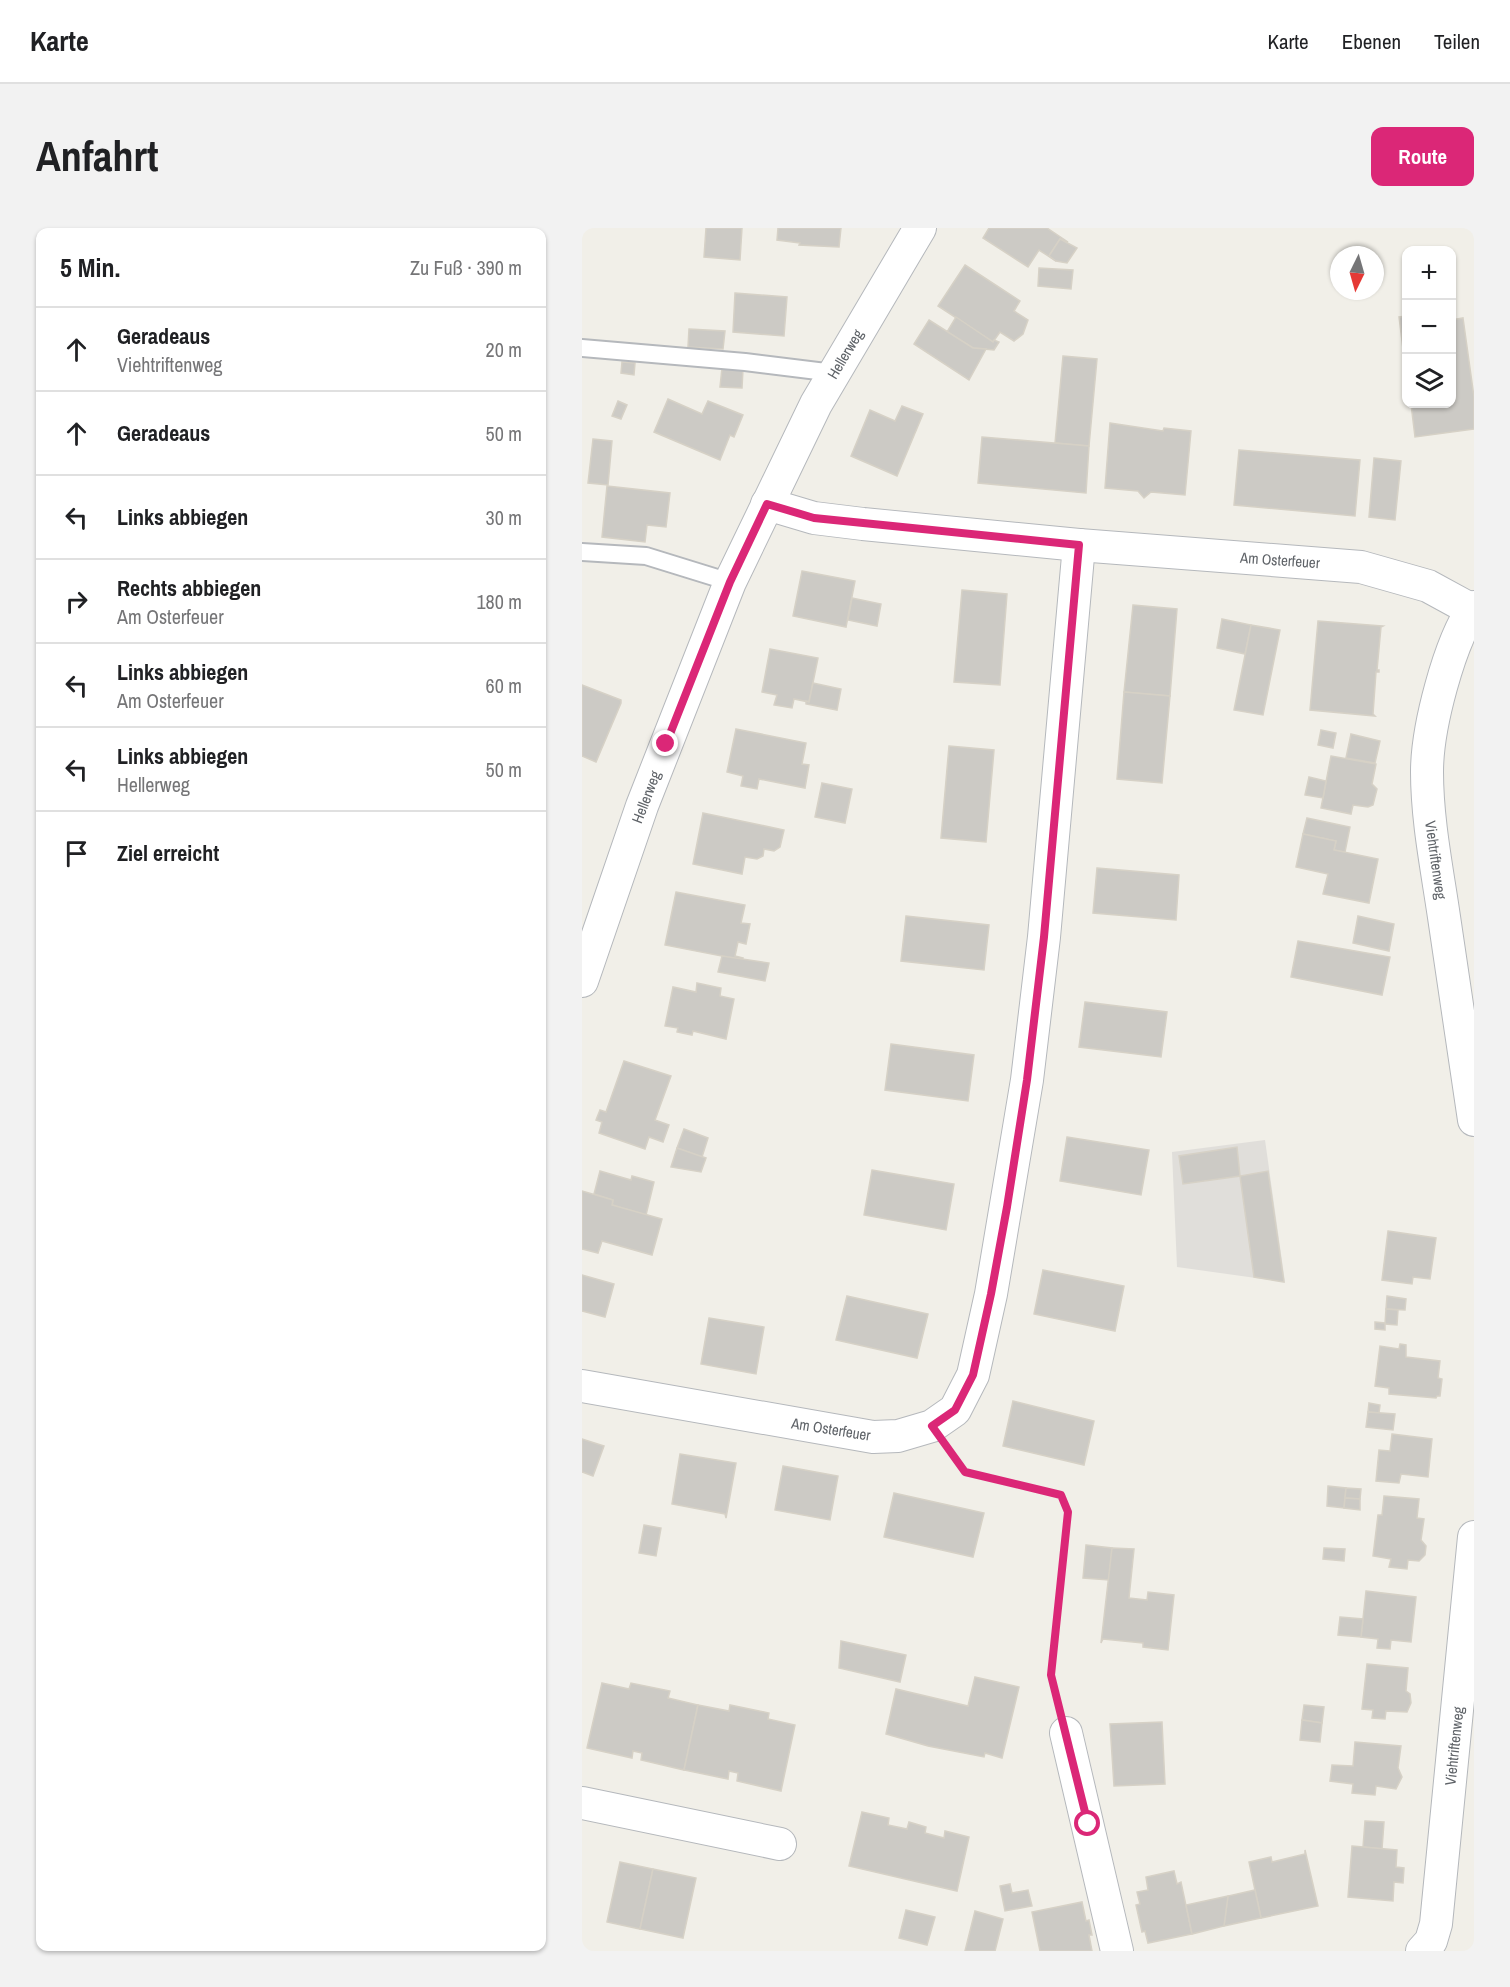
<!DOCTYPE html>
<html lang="de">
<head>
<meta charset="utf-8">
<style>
  :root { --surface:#fff; --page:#f2f2f2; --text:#202124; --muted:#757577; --line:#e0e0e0; --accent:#db2777 }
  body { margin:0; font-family:"Archivo Narrow",sans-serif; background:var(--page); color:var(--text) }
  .controls { position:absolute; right:18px; top:18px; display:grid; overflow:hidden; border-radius:12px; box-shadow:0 2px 4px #0004 }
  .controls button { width:54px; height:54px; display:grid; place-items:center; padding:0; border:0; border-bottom:2px solid var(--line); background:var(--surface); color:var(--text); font:30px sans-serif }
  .compass { position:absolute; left:748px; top:18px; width:54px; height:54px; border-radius:50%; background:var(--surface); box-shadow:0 2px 4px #0004; rotate:185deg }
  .stop { position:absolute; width:18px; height:18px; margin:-14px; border:4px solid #db2777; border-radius:50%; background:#fff }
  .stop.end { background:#db2777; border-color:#fff; box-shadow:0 2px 6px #0008 }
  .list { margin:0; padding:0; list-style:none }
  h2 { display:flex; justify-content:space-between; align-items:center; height:78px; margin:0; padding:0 24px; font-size:26px }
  h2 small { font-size:20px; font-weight:400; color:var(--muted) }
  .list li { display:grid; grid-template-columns:39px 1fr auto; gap:18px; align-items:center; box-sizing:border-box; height:84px; padding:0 24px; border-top:2px solid var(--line) }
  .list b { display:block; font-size:22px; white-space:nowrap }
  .list p { margin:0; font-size:20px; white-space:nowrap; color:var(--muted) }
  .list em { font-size:20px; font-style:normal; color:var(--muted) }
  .icon { flex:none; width:33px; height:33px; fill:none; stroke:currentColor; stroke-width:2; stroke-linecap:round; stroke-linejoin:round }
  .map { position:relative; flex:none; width:892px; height:1723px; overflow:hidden; border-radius:12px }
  header { display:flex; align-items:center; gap:36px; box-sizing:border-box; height:84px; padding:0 30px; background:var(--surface); border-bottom:2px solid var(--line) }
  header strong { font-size:28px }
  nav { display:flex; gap:33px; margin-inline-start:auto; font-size:21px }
  .intro { display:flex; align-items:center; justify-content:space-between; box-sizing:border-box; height:144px; padding:0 36px }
  h1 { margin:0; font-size:42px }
  .button { padding:15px 27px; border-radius:12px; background:var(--accent); color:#fff; font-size:21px; font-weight:700 }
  main { display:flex; gap:36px; padding:0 36px }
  aside { flex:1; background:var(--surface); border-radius:12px; box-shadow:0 2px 4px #0004 }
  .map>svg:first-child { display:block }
</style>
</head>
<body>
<header>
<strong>Karte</strong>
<nav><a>Karte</a><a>Ebenen</a><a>Teilen</a></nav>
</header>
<div class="intro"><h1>Anfahrt</h1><a class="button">Route</a></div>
<main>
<aside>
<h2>5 Min.<small>Zu Fuß · 390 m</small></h2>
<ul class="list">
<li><svg class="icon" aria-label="ahead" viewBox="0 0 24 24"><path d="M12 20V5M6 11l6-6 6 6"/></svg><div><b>Geradeaus</b><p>Viehtriftenweg</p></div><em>20 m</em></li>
<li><svg class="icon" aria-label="ahead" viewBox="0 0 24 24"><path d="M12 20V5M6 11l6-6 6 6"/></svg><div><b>Geradeaus</b></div><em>50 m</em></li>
<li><svg class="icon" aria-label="left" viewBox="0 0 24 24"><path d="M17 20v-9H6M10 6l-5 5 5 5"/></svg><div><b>Links abbiegen</b></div><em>30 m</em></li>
<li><svg class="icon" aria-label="right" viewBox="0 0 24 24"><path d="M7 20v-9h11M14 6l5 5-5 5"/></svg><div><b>Rechts abbiegen</b><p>Am Osterfeuer</p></div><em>180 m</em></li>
<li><svg class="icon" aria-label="left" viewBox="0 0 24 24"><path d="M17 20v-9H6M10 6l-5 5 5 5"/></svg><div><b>Links abbiegen</b><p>Am Osterfeuer</p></div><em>60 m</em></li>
<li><svg class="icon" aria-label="left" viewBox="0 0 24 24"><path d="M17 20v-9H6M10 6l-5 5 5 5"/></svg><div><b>Links abbiegen</b><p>Hellerweg</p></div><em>50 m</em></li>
<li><svg class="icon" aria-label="arrive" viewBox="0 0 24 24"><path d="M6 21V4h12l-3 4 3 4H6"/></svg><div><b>Ziel erreicht</b></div></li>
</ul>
</aside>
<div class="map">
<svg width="892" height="1723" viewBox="0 0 892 1723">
  <rect width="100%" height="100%" fill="#f1efe8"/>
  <!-- industrial -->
  <path fill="#e0deda" d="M683 912 703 1054 595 1039 590 924Z"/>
  <!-- building -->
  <g fill="#cccac5" stroke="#d6d1c6" stroke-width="1.5">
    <path d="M124 0H160L158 32 122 29Z"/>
    <path d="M196 0H259L257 19 217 17 218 15 195 12Z"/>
    <path d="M407 0H465L486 14 478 11 467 28 474 33 457 22 446 39 401 10Z"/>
    <path d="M478 11 495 20 485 35 474 33 467 28Z"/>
    <path d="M383 37 438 73 432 83 446 92 441 106 432 113 418 104 411 114 356 78Z"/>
    <path d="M457 40 491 42 489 61 456 58Z"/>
    <path d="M153 65 205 69 202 108 151 104Z"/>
    <path d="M824 88V145L817 89Z"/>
    <path d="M374 89 411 114 412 112 417 114 412 122 391 120 365 104Z"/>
    <path d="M881 90 892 169V201L833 209 829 176H870V92Z"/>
    <path d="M347 92 391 120 404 121 387 152 332 116Z"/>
    <path d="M107 101 143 103 141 121 106 119Z"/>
    <path d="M481 128 515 131 507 218 473 215Z"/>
    <path d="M40 134 53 135 52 147 39 145Z"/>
    <path d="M140 140 161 141 160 160 138 159Z"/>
    <path d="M86 171 120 186 126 173 161 187 152 209 148 207 138 232 72 204Z"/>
    <path d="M36 173 45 177 39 191 30 188Z"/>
    <path d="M320 178 341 186 315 248 269 228 288 182 313 193Z"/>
    <path d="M528 195 581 203 582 200 609 203 603 267 569 264 562 270 556 263 523 260Z"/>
    <path d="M400 209 507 218 504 265 396 255Z"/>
    <path d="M11 211 30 213 26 257 6 255Z"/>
    <path d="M657 222 778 232 773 288 652 277Z"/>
    <path d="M792 230 819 233 813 292 787 289Z"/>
    <path d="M25 258 88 265 84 299 65 297 63 314 20 309Z"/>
    <path d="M220 343 273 353 264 399 211 388Z"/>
    <path d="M380 362 425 366 418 457 372 454Z"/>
    <path d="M270 370 299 376 295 398 266 392Z"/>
    <path d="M551 377 595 381 588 468 542 464Z"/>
    <path d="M640 391 669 397 663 426 635 420Z"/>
    <path d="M736 393 801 398 799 399 795 442H797V444H794L791 486 793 488 728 482Z"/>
    <path d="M669 397 698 402 681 487 652 482Z"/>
    <path d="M188 421 236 430 227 474 212 471 210 480 192 477 195 467 180 464Z"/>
    <path d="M231 455 259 461 255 482 224 476V473L227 474Z"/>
    <path d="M0 457 39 472V475L14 534 0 528Z"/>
    <path d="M542 464 588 468 580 555 535 551Z"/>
    <path d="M154 501 224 515 220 536 227 537 223 560 177 551 175 561 159 558 161 548 145 544Z"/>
    <path d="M739 502 754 505 751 520 736 517Z"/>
    <path d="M769 506 798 513 793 535 764 530Z"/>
    <path d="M367 518 412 522 404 614 359 610Z"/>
    <path d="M749 528 794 536 790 556 795 561 791 577 786 579 771 577 769 586 739 580Z"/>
    <path d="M727 549 744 553 741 570 723 567Z"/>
    <path d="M240 555 270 561 263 595 233 589Z"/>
    <path d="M121 585 202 602 198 619 192 623 182 621 181 628 175 631 163 629 160 646 111 636Z"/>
    <path d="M725 590 768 599 763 624 752 622 754 613 721 606Z"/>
    <path d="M721 606 754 613 752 622 796 631 787 675 741 666 746 646 714 639Z"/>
    <path d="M515 640 597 647 594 692 511 685Z"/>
    <path d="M94 664 163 677 159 695 168 696 164 716 156 714 153 728 161 730 160 732 83 717Z"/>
    <path d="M324 688 407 697 402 742 319 733Z"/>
    <path d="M776 688 812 696 807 723 771 715Z"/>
    <path d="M716 713 808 729 800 767 709 749Z"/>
    <path d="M140 728 187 735 183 753 136 744Z"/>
    <path d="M115 755 139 760 138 768 152 771 144 811 111 803 110 807 95 804 96 800 83 798 91 759 114 764Z"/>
    <path d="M503 774 585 784 579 829 497 819Z"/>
    <path d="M309 816 392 827 386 873 303 862Z"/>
    <path d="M42 833 89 848 73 892 87 897 81 914 67 909 63 921 17 905 20 894 14 892 18 882 24 884Z"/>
    <path d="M102 901 126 910 120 929 95 920Z"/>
    <path d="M485 909 567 922 559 967 478 953Z"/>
    <path d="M655 919 658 948 601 956 597 928Z"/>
    <path d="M95 920 124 930 119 944 89 939Z"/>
    <path d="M290 942 372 956 364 1002 282 987Z"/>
    <path d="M18 943 49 952 50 948 72 954 64 987 30 977 31 972 12 966Z"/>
    <path d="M686 943 702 1054 672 1049 658 948Z"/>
    <path d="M0 963 31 972 30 977 80 991 70 1027 20 1013 16 1025 0 1021Z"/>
    <path d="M806 1003 854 1010 848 1051 831 1049 830 1056 800 1052Z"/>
    <path d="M461 1042 542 1058 533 1103 452 1086Z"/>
    <path d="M0 1047 32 1056 23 1089 0 1083Z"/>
    <path d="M265 1068 346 1086 335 1130 254 1112Z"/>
    <path d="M805 1068 824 1071 823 1082 804 1081Z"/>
    <path d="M804 1081 816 1082 815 1097 803 1096Z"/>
    <path d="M127 1090 182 1099 174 1146 119 1136Z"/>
    <path d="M793 1094 803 1095V1102L793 1101Z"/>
    <path d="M818 1116 824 1117V1129L858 1133 856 1150 860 1151 858 1168H855L854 1170 807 1166V1160L793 1158 798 1118 817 1121Z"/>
    <path d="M431 1173 512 1193 502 1237 421 1218Z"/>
    <path d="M787 1175 798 1177 797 1185 786 1184Z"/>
    <path d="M786 1184 813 1186 811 1202 784 1199Z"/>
    <path d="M810 1206 850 1211 846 1249 819 1246 817 1255 794 1253 797 1222 808 1223Z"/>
    <path d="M0 1211 22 1218 11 1248 0 1244Z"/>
    <path d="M98 1226 154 1235 144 1290 143 1286 90 1276Z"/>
    <path d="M201 1238 256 1248 248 1292 193 1282Z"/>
    <path d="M746 1258 764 1260 762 1280 745 1278Z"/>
    <path d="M764 1260 779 1261 778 1271 763 1270Z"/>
    <path d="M312 1265 402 1285 391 1329 302 1309Z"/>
    <path d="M802 1268 837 1271 835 1290 842 1291 839 1312 844 1318 843 1327 837 1333 826 1332 825 1341 807 1339 809 1331 791 1328 796 1287H800Z"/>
    <path d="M763 1270 778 1271V1282L762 1280Z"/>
    <path d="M62 1297 79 1300 74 1328 57 1325Z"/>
    <path d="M504 1317 530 1320 527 1352 501 1350Z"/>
    <path d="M530 1320 552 1321 547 1370 565 1372 566 1364 592 1367 586 1422 561 1419V1415L521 1411 519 1415Z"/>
    <path d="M742 1320 763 1321 762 1333 741 1331Z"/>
    <path d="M784 1363 834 1369 829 1414 809 1412 808 1421 795 1420 796 1411 779 1409Z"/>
    <path d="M758 1389 781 1391 779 1409 756 1407Z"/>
    <path d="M259 1413 324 1427 318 1454 257 1440Z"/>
    <path d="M785 1436 826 1440 824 1463 828 1466 829 1475 825 1484 804 1483 803 1491 790 1490 791 1482 780 1481Z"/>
    <path d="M393 1449 437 1459 420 1530 403 1525 402 1529 346 1518 304 1506 314 1461 386 1478Z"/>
    <path d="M20 1455 47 1461 49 1455 88 1463 86 1470 116 1477 102 1542 59 1532 60 1525 51 1523 50 1530 5 1520Z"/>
    <path d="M116 1477 147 1483 148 1477 187 1485 186 1491 213 1497 199 1563 155 1553 156 1545 147 1543 146 1551 102 1542Z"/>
    <path d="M722 1477 742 1479 740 1495 720 1492Z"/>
    <path d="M720 1492 740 1495 738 1514 718 1512Z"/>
    <path d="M580 1494 583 1556 532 1558 528 1496Z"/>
    <path d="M773 1514 819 1518 816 1540 820 1549 814 1561 794 1558 793 1567 770 1565 771 1556 748 1553 750 1537 771 1538Z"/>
    <path d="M280 1584 307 1590 306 1597 325 1601 327 1594 344 1599 343 1605 362 1610 363 1603 387 1609 375 1663 267 1638Z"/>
    <path d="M783 1593 802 1594 800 1621 781 1619Z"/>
    <path d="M770 1618 815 1622 814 1639 822 1640 821 1655 812 1654 811 1673 766 1669Z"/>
    <path d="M723 1622 736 1678 679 1690 667 1634 689 1629 690 1634 723 1626Z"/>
    <path d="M38 1634 71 1641 58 1701 25 1694Z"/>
    <path d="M71 1641 114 1650 101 1710 58 1701Z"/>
    <path d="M592 1643 595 1656 599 1654 610 1706 566 1715 563 1703 560 1704 554 1677 558 1676 555 1664 566 1662 564 1649Z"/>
    <path d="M428 1656 430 1665 446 1662 450 1678 423 1683 418 1658Z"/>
    <path d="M673 1662 679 1690 642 1698 646 1668Z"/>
    <path d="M646 1668 642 1698 610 1706 604 1677Z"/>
    <path d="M500 1674 504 1693 507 1692 510 1707H507L510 1723H458L450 1684Z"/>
    <path d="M324 1682 353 1689 345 1717 317 1710Z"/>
    <path d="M393 1683 421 1691 413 1723H383Z"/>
  </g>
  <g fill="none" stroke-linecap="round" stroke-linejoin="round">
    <defs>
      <g id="service">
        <path d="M0 120 163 134 252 145"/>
        <path d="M0 324 64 328 148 354"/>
      </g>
      <g id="minor">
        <path d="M185 276 232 290 281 296 497 317 779 339 846 358 890 382"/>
        <path d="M892 379C867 415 845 500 845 544 845 592 855 641 862 689 872 756 882 824 892 892"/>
        <path d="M0 753 60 578 148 354 234 176 338 0"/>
        <path d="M0 1158 291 1209 316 1208 350 1198 373 1182 391 1147 409 1066 445 852 462 709 497 317"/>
        <path d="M484 1505 535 1723"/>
        <path d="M0 1575 198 1616"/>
        <path d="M840 1723 849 1713 854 1696 892 1309"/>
      </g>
    </defs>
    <!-- service casing -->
    <use href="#service" stroke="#b5b8bc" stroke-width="20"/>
    <!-- minor casing -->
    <use href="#minor" stroke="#b5b8bc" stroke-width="34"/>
    <!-- path -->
    <path stroke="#9cc7a9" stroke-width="4" stroke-dasharray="6 3" stroke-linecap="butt" d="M369 1225 383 1244 479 1267 486 1284 469 1447 476 1476"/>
    <!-- service -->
    <use href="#service" stroke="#fff" stroke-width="16"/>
    <!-- minor -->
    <use href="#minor" stroke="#fff" stroke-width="32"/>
  </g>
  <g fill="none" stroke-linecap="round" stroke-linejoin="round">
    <!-- route -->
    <path stroke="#db2777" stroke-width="8" d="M84 516 148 354 185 276 232 290 497 317 462 709 445 852 425 979 409 1066 391 1147 373 1182 350 1198 383 1244 479 1267 486 1284 469 1447 506 1596"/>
  </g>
  <g text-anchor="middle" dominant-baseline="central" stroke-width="6" stroke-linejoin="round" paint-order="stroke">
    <!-- street labels -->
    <g font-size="15" fill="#5f6368" stroke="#fff">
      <text transform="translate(263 126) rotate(-59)">Hellerweg</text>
      <text transform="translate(698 332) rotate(4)">Am Osterfeuer</text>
      <text transform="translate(64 569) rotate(-69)">Hellerweg</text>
      <text transform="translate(854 632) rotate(82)">Viehtriftenweg</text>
      <text transform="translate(249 1201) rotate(9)">Am Osterfeuer</text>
      <text transform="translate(872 1518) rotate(-84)">Viehtriftenweg</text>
    </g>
  </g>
</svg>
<div class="controls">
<button>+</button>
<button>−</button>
<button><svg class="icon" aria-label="layers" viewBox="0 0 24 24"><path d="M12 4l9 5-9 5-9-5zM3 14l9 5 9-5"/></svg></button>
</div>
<svg class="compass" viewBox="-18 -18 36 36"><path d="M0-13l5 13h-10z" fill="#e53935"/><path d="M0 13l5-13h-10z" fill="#757577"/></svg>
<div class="stop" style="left:506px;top:1596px"></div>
<div class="stop end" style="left:84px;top:516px"></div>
</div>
</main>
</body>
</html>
